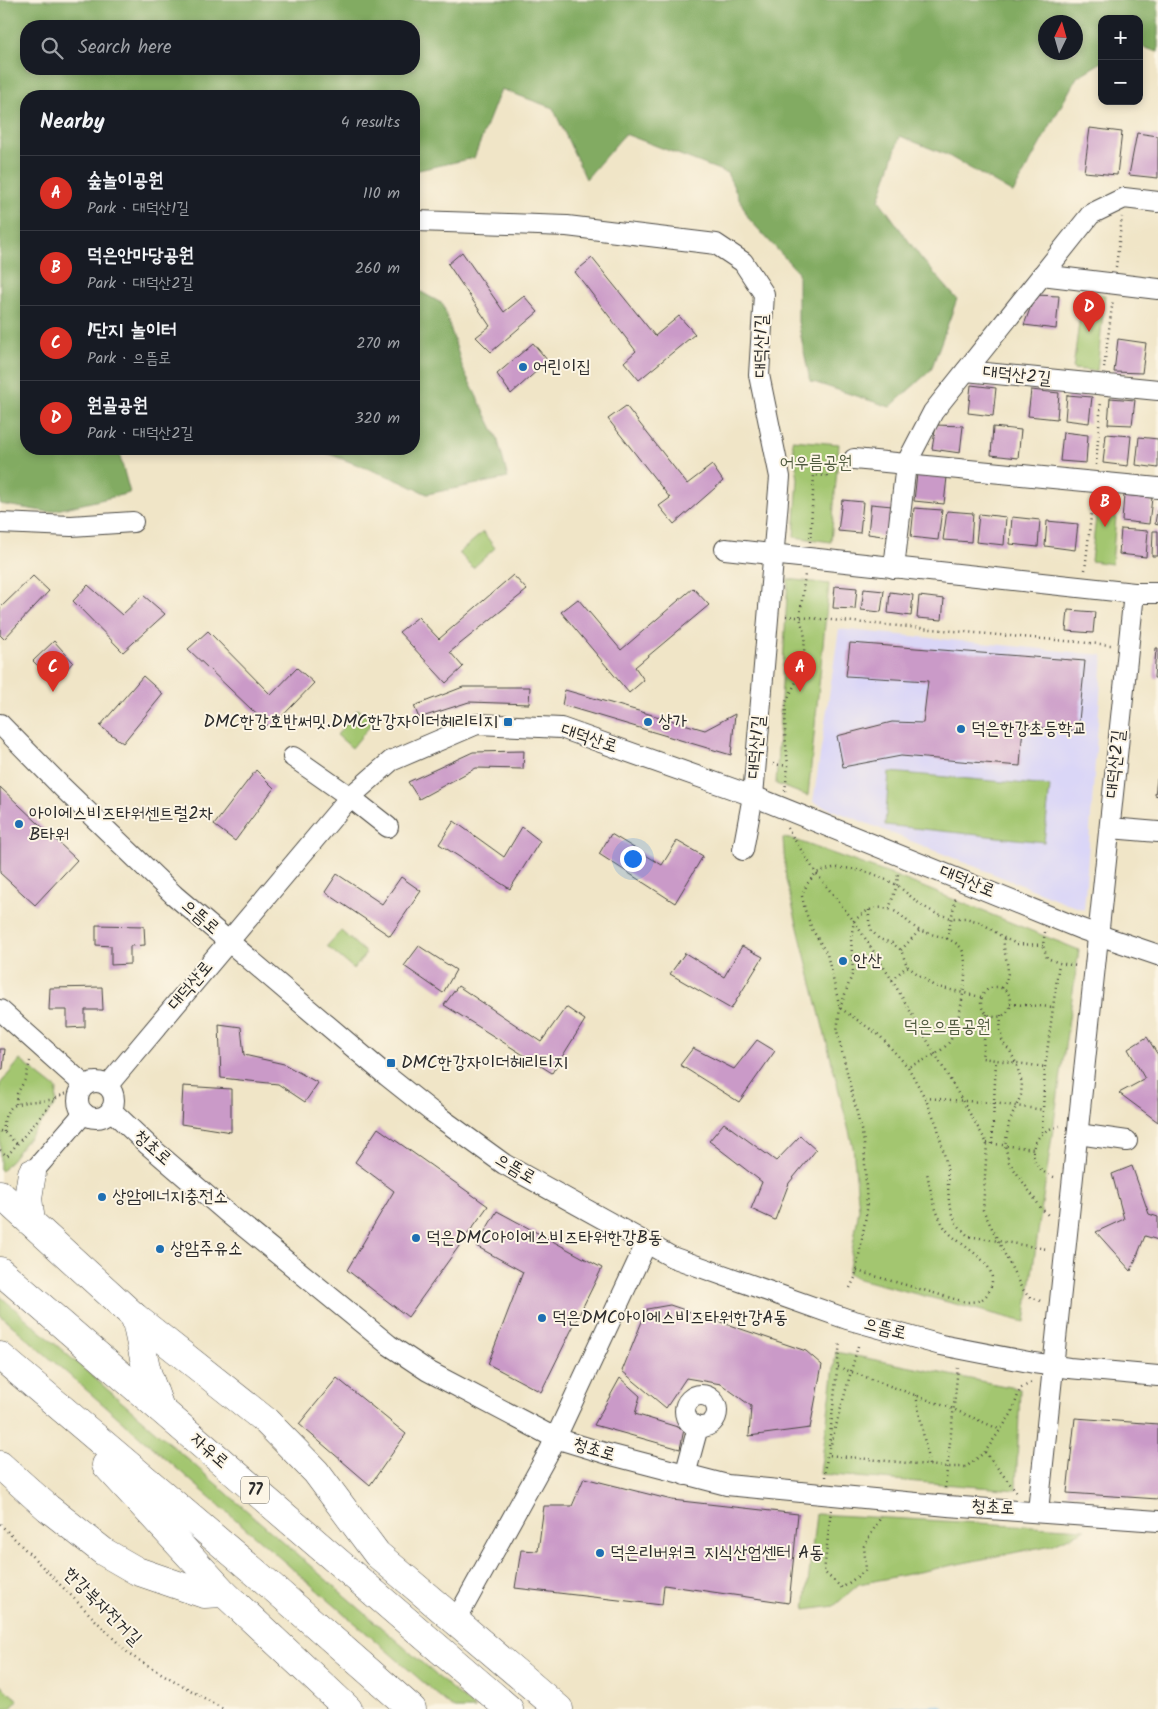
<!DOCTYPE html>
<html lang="en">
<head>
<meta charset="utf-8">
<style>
  :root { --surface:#171b24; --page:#242831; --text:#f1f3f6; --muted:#9ea1a6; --line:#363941; --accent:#d93025 }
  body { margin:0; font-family:Kalam,"Poor Story",sans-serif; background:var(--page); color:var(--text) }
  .controls { position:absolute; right:15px; top:15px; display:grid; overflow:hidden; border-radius:10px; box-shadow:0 2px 8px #0003 }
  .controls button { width:45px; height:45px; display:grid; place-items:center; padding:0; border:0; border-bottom:1px solid var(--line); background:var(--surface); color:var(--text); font:25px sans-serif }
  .compass { position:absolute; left:1038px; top:15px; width:45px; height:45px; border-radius:50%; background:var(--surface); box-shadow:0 2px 8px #0003; rotate:5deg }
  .you { position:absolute; left:632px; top:858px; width:18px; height:18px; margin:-12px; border:4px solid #fff; border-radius:50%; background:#1a73e8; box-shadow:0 0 0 8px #1a73e833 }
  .badge { display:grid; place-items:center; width:32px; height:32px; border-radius:50%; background:var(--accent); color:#fff; font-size:16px; font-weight:700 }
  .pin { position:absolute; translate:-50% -41px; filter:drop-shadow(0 1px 2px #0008) }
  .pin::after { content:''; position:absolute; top:26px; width:18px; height:15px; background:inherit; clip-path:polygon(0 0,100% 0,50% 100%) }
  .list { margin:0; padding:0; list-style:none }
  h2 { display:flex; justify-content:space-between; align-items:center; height:65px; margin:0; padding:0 20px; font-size:21px }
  h2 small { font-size:16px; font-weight:400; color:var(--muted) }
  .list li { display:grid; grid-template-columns:32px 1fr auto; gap:15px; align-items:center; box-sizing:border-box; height:75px; padding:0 20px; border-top:1px solid var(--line) }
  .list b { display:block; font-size:19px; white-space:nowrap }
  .list p { margin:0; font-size:16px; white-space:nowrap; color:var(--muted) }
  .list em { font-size:16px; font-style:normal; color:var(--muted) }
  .icon { flex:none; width:28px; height:28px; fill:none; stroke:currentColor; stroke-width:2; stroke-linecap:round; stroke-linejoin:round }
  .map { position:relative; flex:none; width:1158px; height:1709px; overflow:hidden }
  .search { position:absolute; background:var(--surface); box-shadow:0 2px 8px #0003; left:20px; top:20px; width:400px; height:55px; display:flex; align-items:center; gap:12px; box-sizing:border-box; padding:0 18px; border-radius:20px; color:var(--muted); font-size:19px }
  .panel { position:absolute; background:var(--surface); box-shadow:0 2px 8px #0003; left:20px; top:90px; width:400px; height:365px; border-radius:20px }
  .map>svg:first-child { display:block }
</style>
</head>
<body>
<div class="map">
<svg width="1158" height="1709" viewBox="0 0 1158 1709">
  <rect width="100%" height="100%" fill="#fcf5e5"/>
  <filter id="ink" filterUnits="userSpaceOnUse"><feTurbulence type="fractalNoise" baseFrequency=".02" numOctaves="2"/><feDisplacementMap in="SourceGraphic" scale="10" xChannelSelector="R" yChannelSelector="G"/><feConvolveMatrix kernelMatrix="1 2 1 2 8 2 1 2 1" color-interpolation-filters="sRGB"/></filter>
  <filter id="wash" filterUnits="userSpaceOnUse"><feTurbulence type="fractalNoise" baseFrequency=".0096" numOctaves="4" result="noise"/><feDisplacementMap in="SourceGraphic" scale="20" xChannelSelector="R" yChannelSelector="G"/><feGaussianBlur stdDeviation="1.12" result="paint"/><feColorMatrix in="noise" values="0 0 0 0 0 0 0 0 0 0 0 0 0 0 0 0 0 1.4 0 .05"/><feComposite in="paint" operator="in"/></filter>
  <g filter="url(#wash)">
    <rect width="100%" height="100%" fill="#f0e5c7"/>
    <!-- built -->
    <path fill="#dad6f7" d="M839 629 1103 655 1084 910 813 802Z"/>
    <!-- green -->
    <g fill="#a3c66f" stroke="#67784d">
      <path d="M1083 291 1105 295 1097 371 1073 369Z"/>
      <path d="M792 440 839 444 831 542 794 537 798 479Z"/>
      <path d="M1099 491 1118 493 1112 564 1091 561Z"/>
      <path d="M483 532 495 548 473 568 459 553Z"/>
      <path d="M788 579 829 584 808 796 776 784Z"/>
      <path d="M358 709 373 722 352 748 337 735Z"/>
      <path d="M889 772 1050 786 1044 842 885 825Z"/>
      <path d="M783 838 795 840 898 877 1079 950 1025 1322 855 1278 848 1274 859 1209 853 1147 786 880Z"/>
      <path d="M341 931 366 953 354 969 327 946Z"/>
      <path d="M20 1060 57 1089 56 1104 2 1171 0 1169V1084Z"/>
      <path d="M0 1296 475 1709H454L0 1315Z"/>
      <path d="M836 1352 1020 1389 1016 1490 820 1474Z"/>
      <path d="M816 1514 1086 1529 1052 1545 859 1584 834 1606 805 1610Z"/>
      <path d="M0 1685 18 1700 10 1709H0Z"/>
    </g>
    <!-- forest -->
    <g fill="#82ab62" stroke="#566b46" fill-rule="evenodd">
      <path d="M0 0H1158V52L1139 46V19H1102V62L1077 77 1013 193 947 155 900 136 879 200 921 258 957 299 931 370 890 407 810 381 798 322V272L749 219 727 173 625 134 586 179 553 108 501 89 474 158 414 171V96H26V449H118L130 493 48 512 0 504ZM1046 22H1076V52H1046ZM26 26H414V69H26Z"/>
      <path d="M414 288 443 304 463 369 497 437 508 478 427 494 395 479 316 449H414Z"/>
    </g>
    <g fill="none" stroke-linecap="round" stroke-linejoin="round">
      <!-- stream -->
      <path stroke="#74bcec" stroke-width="4.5" d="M889 1709 936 1707 942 1709"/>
    </g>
    <g id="blocks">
      <!-- building -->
      <g fill="#ca9ac8">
        <path d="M1090 128 1122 132 1117 175 1084 172Z"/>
        <path d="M1137 133 1158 136V178L1129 175Z"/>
        <path d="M462 252 504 312 524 296 538 312 491 352 476 337 490 326 448 264Z"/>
        <path d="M592 258 655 336 679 316 695 334 639 380 624 362 636 351 575 272Z"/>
        <path d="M1035 295 1059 296 1056 329 1024 325Z"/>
        <path d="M1118 339 1146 343 1142 373 1114 372Z"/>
        <path d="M533 343 548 361 511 394 497 374Z"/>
        <path d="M971 385 996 388 993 416 968 413Z"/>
        <path d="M1031 390 1059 393 1057 419 1028 416Z"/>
        <path d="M1067 395 1092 397 1089 423 1065 420Z"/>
        <path d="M1110 398 1135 400 1132 425 1108 424Z"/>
        <path d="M626 406 687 484 712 465 723 481 674 524 659 506 670 498 608 419Z"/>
        <path d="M936 425 963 426 960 453 932 449Z"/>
        <path d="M993 427 1021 430 1018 458 991 455Z"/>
        <path d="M1063 432 1088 435 1086 463 1060 461Z"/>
        <path d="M1106 434 1131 436 1128 466 1103 463Z"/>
        <path d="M1139 437 1158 439V468L1136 465Z"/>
        <path d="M917 474 947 477 944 504 914 501Z"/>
        <path d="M1124 495 1152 498 1149 524 1122 521Z"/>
        <path d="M842 500 863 502 860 533 838 531Z"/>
        <path d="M871 504 892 506 889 537 868 534Z"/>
        <path d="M914 508 942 510 938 540 911 537Z"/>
        <path d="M1157 510H1158V525L1155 524Z"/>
        <path d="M947 511 973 513 971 542 943 540Z"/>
        <path d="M979 514 1006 517 1004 545 976 542Z"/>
        <path d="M1012 517 1040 520 1038 547 1010 544Z"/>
        <path d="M1047 521 1078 524 1075 550 1045 546Z"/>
        <path d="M1121 529 1148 531 1146 557 1119 554Z"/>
        <path d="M1153 531H1158V556H1152Z"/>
        <path d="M513 575 527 590 450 652 463 667 446 683 399 632 418 617 439 639Z"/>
        <path d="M33 576 49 591 4 639 0 635V608Z"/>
        <path d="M88 585 122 615 143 595 165 614 123 652 73 601Z"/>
        <path d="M835 586 857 588 855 609 833 608Z"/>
        <path d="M693 588 709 605 635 667 644 680 629 693 561 612 578 599 621 650Z"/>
        <path d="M864 589 884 591 881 612 861 610Z"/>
        <path d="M890 592 913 595 911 616 888 613Z"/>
        <path d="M919 596 944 599 942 620 917 618Z"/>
        <path d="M1068 610 1095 612 1093 633 1066 631Z"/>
        <path d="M208 631 271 695 297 668 314 683 271 728 188 649Z"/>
        <path d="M54 641 73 662 55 683 33 661Z"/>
        <path d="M850 643 1085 661 1078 731 1023 726 1020 766 901 756 843 767 837 736 892 722 923 723 928 681 846 676Z"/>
        <path d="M1156 648H1158V678H1154Z"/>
        <path d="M143 676 163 694 123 743 100 726Z"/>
        <path d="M463 687H530L529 704 469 702 419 718 414 706Z"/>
        <path d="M565 690 705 730 735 714 731 755 562 705Z"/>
        <path d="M524 751 523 769 476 768 419 799 408 782 473 752Z"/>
        <path d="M256 770 274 788 235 841 214 825Z"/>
        <path d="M1157 779H1158V796L1155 795Z"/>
        <path d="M0 787 77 860 35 905 0 873Z"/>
        <path d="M454 821 504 857 522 827 540 841 510 889 439 844Z"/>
        <path d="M611 834 662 865 677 841 703 856 675 903 599 854Z"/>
        <path d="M337 874 382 904 401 877 421 891 390 936 325 892Z"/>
        <path d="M96 925 144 926 145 945 130 946V964L111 965V946L96 945Z"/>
        <path d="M419 946 456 970 443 993 404 966Z"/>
        <path d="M742 946 763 957 731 1009 670 974 685 953 724 977Z"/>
        <path d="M458 986 541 1042 566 1007 585 1020 552 1073 444 1005Z"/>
        <path d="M102 987 103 1010H85V1027L67 1028V1010H49L50 988Z"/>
        <path d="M219 1024 241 1027 244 1055 284 1064 318 1083 305 1102 278 1084 221 1078Z"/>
        <path d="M1147 1037 1158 1055V1122L1119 1093 1145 1079 1128 1049Z"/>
        <path d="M757 1040 775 1051 739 1102 680 1065 693 1048 734 1069Z"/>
        <path d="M0 1049H5L3 1069H0Z"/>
        <path d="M183 1086 231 1089V1132L181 1124Z"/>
        <path d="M724 1123 776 1161 800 1136 816 1150 789 1183 775 1220 751 1209 762 1182 709 1141Z"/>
        <path d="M378 1128 488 1206 408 1317 347 1270 394 1191 355 1162Z"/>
        <path d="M1132 1166 1149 1214 1158 1217V1240L1145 1236 1131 1271 1096 1232 1124 1219 1112 1174Z"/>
        <path d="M497 1211 602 1268 541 1392 488 1364 523 1272 476 1246Z"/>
        <path d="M670 1305 806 1351 822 1365 810 1428 749 1436 751 1406 721 1384 686 1378 666 1408 622 1371 647 1309Z"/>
        <path d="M337 1378 406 1434 370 1485 299 1424Z"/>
        <path d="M620 1378 640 1396 635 1414 684 1429 680 1449 594 1425Z"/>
        <path d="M1075 1418 1158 1424V1499L1067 1493Z"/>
        <path d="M584 1478 672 1500 798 1514 789 1603 664 1585 662 1605 515 1588 521 1550 538 1551 544 1506H572Z"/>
      </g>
    </g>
  </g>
  <g filter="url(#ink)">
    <use href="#blocks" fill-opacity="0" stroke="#494742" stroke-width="1"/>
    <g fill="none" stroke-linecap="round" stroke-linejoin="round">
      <defs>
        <g id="minor">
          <path d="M416 221 567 226 716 244 743 262 764 294 759 375 780 477 753 796 743 850"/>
          <path d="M1042 275 1158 289"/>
          <path d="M966 371 1158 390"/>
          <path d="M854 459 1158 488"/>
          <path d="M0 523 71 526 133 522"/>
          <path d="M725 549 1134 593H1158"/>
          <path d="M894 568 906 464 933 412 1091 214 1124 198 1158 202"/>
          <path d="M0 724 62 787 174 895 387 1076 431 1111 504 1164 672 1257 847 1319 941 1345 1034 1363 1069 1368 1158 1376"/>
          <path d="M293 757 350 797 388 827"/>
          <path d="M1110 828 1158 832"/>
          <path d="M0 1010 84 1085"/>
          <circle cx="96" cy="1100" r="18"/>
          <path d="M108 1085 350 797 391 761 477 724 561 728 753 796 1081 929 1158 955"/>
          <path d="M111 1110 148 1145 225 1211 389 1345 428 1371 555 1438 608 1454 727 1485 948 1506 1158 1521"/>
          <path d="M1078 1134 1127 1141"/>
          <path d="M32 1173 84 1113"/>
          <circle cx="701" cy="1411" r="16"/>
          <path d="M685 1475 698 1427"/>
          <path d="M1038 1511 1134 593"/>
          <path d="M460 1613 550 1450 646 1244"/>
        </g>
        <g id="highway">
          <path d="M0 1194 135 1317 266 1421 316 1472 377 1554 559 1709"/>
          <path d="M31 1222 28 1198 32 1173"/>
          <path d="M0 1271 509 1709"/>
          <path d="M135 1317 147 1372 160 1408"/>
          <path d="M0 1356 269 1584 412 1709"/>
          <path d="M0 1465 48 1508 104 1552 137 1571 204 1594 224 1593"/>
          <path d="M106 1465 224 1593 348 1709"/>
        </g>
      </defs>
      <!-- minor casing -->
      <use href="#minor" stroke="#494742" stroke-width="22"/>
      <!-- highway casing -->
      <use href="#highway" stroke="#494742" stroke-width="29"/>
      <!-- path -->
      <g stroke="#494742" stroke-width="2.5" stroke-dasharray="1 4" stroke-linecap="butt">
        <path d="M1116 267 1122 217"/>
        <path d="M1104 368 1113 299"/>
        <path d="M1096 465 1101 401"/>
        <path d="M810 542 814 475 827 476 828 457H838"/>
        <path d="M1085 570 1093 498"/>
        <path d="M786 616 1111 645"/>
        <path d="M773 764 788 766"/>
        <path d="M785 791 788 766 785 734 786 702 803 668 805 637 800 617 805 574"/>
        <path d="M787 828 816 873 854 921 892 980 987 1143 983 1210 1021 1287 1028 1296 1041 1301"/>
        <path d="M889 909 897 885 898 873"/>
        <path d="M869 910V922L872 931 879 939 892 943 901 950 907 966 934 986 981 997"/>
        <path d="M1045 932 1043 945 1047 958 1059 963 1077 966"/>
        <path d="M947 939 956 896"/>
        <path d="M1043 945 1017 944 1004 938 982 923 966 918H951L935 913 921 905 897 885 869 872 845 868H833L816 873 807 884 802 896 805 910 812 929 827 954 840 1008 879 1035 908 1067 925 1098 937 1125 947 1166 949 1203 956 1223 968 1236 1047 1249"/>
        <path d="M901 950 920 930"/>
        <path d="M892 980 907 966"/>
        <circle cx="996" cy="1002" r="15"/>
        <path d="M1002 988C1015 970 1002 958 1004 938"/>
        <path d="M1010 1004 1053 1007"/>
        <path d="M987 1014 982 1058 1045 1067"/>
        <path d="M1001 1015 1000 1031 1003 1043 1010 1051 1016 1063 1022 1083 1021 1095 1009 1123 1005 1145 1009 1162 1041 1208 1050 1217"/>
        <path d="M925 1098 994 1103 1044 1110"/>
        <path d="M16 1104 17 1094 26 1078 30 1061"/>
        <path d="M0 1131 4 1132 17 1144"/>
        <path d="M4 1132C1 1095 31 1104 55 1099"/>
        <path d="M1042 1132 1045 1067 1059 963"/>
        <path d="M987 1143 1034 1149"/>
        <path d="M992 1144 996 1060"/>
        <path d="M0 1150 7 1156 56 1098 68 1092"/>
        <path d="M1054 1177C1023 1167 1028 1131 1060 1126"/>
        <path d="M857 1271 965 1302C977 1302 985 1301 990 1289 1002 1261 958 1247 945 1228 934 1211 931 1192 927 1173"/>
        <path d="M850 1288 855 1278 867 1210 864 1142 837 1031 840 1008 853 972 851 938 854 921C864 912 873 905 888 909 900 911 908 924 919 930 932 936 951 936 961 948 972 962 959 1026 950 1041 941 1054 922 1061 908 1067"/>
        <path d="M858 1346 828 1455 947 1467H966L985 1452 1012 1413 1020 1389 1032 1382"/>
        <path d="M838 1367 953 1409 1001 1430"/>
        <path d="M916 1395 929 1465"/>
        <path d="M829 1445 840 1342"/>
        <path d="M985 1452 1018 1494"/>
        <path d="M825 1477 827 1455"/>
        <path d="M945 1488 958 1368"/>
        <path d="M831 1510 824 1572 842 1588 866 1570 864 1546 881 1517"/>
        <path d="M0 1524 130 1655 223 1709"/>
      </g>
      <!-- minor -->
      <use href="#minor" stroke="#fff" stroke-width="20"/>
      <!-- highway -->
      <use href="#highway" stroke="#fff" stroke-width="28"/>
    </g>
  </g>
  <!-- markers -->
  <g fill="#1f6fb2" stroke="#fcf5e5" stroke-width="2">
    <circle cx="523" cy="367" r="5"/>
    <rect x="503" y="717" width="10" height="10" rx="2.5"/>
    <circle cx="648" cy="722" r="5"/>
    <circle cx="961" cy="729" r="5"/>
    <circle cx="19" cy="824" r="5"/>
    <circle cx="843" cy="961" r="5"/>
    <rect x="386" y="1058" width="10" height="10" rx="2.5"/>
    <circle cx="102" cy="1197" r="5"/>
    <circle cx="416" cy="1238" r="5"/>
    <circle cx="160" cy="1249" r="5"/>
    <circle cx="542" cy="1318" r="5"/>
    <circle cx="600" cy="1553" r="5"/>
  </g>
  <g text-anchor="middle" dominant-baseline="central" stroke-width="4" stroke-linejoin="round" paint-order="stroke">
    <!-- shield labels -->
    <rect fill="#fcf5e5" stroke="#6a6863" stroke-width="1" x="241" y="1476.5" width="28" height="27" rx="4"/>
    <g font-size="16" font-weight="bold" fill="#2b2b2b">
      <text x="255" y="1490">77</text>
    </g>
    <!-- street labels -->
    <g font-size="18" fill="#2b2b2b" stroke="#fcf5e5">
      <text transform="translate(762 346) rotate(-89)">대덕산1길</text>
      <text transform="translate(1017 376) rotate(6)">대덕산2길</text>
      <text transform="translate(589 739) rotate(18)">대덕산로</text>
      <text transform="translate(757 747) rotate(-85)">대덕산1길</text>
      <text transform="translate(1116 764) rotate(-84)">대덕산2길</text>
      <text transform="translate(967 882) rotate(22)">대덕산로</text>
      <text transform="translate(200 917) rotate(41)">으뜸로</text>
      <text transform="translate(191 986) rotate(-50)">대덕산로</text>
      <text transform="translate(152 1148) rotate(41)">청초로</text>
      <text transform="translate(515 1169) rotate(31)">으뜸로</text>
      <text transform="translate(885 1329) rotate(15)">으뜸로</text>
      <text transform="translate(594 1450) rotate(17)">청초로</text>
      <text transform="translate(209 1451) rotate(41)">자유로</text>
      <text transform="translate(993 1508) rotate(3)">청초로</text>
      <text transform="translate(102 1607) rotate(45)">한강북자전거길</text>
    </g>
    <!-- poi labels -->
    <g font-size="18" fill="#2b2b2b" stroke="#fcf5e5" text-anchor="start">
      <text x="533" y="367">어린이집</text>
      <text x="498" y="722" text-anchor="end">DMC한강호반써밋.DMC한강자이더헤리티지</text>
      <text x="658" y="722">상가</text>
      <text x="971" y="729">덕은한강초등학교</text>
      <text x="29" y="814">아이에스비즈타워센트럴2차<tspan x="29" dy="21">B타워</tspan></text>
      <text x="853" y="961">안산</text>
      <text x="401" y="1063">DMC한강자이더헤리티지</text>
      <text x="112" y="1197">상암에너지충전소</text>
      <text x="426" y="1238">덕은DMC아이에스비즈타워한강B동</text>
      <text x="170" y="1249">상암주유소</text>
      <text x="552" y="1318">덕은DMC아이에스비즈타워한강A동</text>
      <text x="610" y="1553">덕은리버워크 지식산업센터 A동</text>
    </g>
    <!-- park labels -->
    <g font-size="18" fill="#4f5a3f" stroke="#fcf5e5">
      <text x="816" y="463">어우름공원</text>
      <text x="947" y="1027">덕은으뜸공원</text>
    </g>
  </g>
</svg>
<div class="controls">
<button>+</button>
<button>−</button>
</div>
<svg class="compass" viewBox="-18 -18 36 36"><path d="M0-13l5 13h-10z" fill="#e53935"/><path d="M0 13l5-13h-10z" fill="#9ea1a6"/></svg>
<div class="you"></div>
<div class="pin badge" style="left:800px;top:692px">A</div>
<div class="pin badge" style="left:1105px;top:527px">B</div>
<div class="pin badge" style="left:53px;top:692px">C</div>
<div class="pin badge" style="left:1089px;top:332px">D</div>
<div class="search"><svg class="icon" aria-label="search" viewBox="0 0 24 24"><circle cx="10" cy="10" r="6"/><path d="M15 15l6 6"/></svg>Search here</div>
<section class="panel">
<h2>Nearby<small>4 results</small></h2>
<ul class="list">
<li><span class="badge">A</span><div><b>숲놀이공원</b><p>Park · 대덕산1길</p></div><em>110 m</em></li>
<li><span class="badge">B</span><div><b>덕은안마당공원</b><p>Park · 대덕산2길</p></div><em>260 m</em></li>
<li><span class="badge">C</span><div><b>1단지 놀이터</b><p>Park · 으뜸로</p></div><em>270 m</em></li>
<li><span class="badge">D</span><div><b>원골공원</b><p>Park · 대덕산2길</p></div><em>320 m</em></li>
</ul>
</section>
</div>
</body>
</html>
